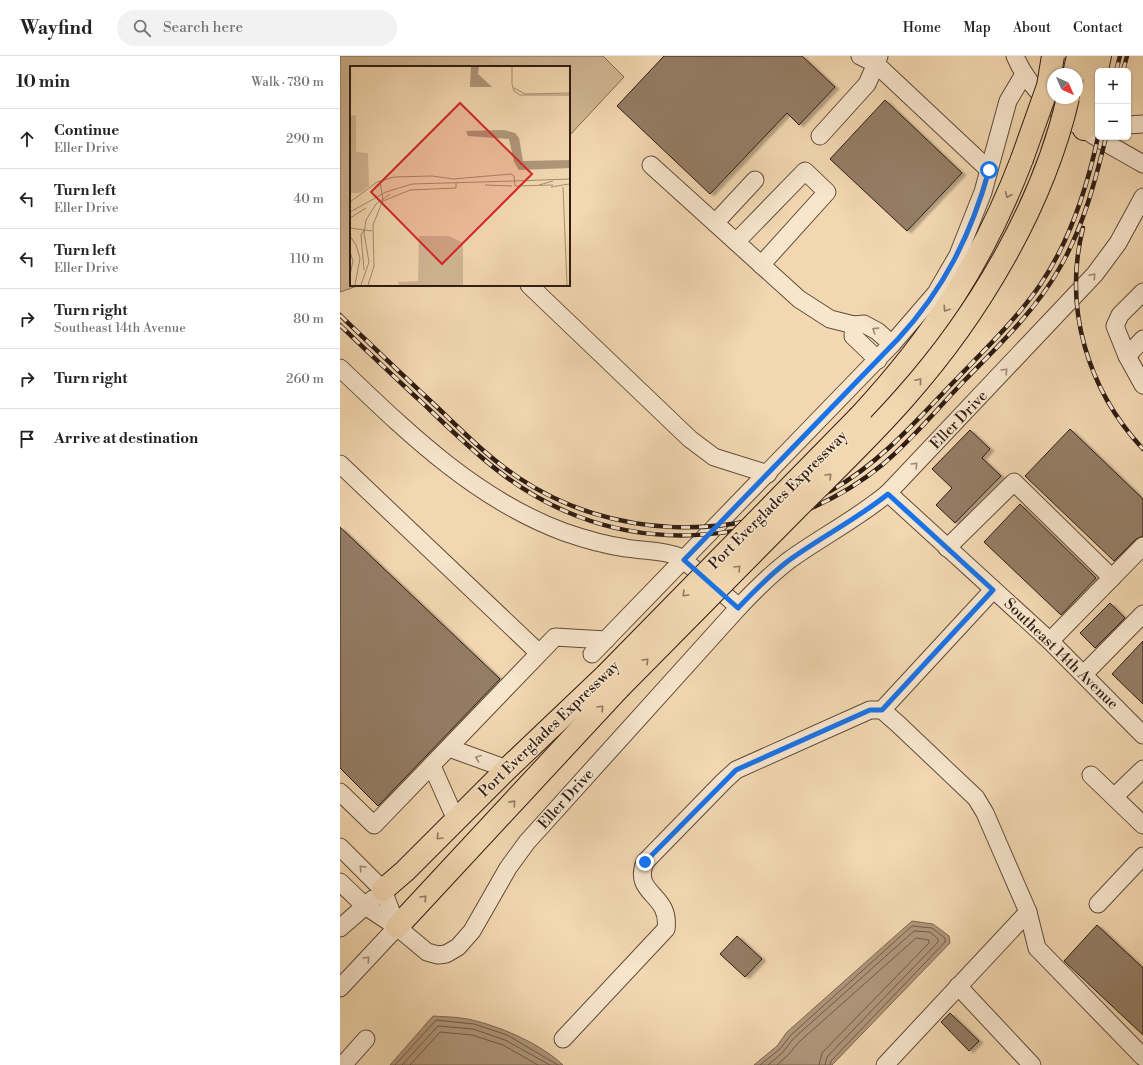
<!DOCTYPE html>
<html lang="en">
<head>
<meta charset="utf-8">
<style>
  :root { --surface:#fff; --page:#f2f2f2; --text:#222; --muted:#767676; --line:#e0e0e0 }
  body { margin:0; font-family:"Libre Bodoni",serif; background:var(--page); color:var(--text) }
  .controls { position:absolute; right:12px; top:12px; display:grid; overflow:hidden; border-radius:6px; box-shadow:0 1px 3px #0004 }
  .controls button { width:36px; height:36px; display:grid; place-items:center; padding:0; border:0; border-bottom:1px solid var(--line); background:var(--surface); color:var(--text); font:20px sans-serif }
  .compass { position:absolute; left:707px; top:12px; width:36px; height:36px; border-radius:50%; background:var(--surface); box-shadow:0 1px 3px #0004; rotate:135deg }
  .stop { position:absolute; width:12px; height:12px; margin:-9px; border:3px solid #1a73e8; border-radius:50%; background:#fff }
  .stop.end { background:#1a73e8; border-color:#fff; box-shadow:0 1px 4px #0008 }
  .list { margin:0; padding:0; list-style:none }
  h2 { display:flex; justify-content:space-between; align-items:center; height:52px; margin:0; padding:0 16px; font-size:17px }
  h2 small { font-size:13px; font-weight:400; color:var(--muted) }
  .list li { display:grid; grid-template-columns:26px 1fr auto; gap:12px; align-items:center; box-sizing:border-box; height:60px; padding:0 16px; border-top:1px solid var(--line) }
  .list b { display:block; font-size:15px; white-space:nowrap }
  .list p { margin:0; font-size:13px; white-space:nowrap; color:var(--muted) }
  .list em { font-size:13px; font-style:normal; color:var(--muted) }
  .icon { flex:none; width:22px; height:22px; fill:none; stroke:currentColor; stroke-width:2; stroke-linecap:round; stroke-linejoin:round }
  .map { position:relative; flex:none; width:803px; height:1009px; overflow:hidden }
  header { display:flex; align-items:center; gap:24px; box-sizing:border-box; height:56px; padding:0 20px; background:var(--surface); border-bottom:1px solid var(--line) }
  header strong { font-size:19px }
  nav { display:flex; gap:22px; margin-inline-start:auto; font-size:14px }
  .search { width:280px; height:36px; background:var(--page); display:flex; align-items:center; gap:10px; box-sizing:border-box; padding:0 14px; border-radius:22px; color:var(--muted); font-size:15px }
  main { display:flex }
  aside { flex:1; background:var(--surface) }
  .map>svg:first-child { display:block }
</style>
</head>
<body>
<header>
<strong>Wayfind</strong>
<div class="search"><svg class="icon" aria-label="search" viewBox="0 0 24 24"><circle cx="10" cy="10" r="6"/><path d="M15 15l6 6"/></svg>Search here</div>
<nav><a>Home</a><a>Map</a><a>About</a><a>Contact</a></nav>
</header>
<main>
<aside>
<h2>10 min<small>Walk · 780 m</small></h2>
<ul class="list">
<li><svg class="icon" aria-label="ahead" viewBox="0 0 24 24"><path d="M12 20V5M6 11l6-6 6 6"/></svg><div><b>Continue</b><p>Eller Drive</p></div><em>290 m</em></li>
<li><svg class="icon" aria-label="left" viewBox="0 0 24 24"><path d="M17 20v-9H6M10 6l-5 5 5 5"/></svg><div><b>Turn left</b><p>Eller Drive</p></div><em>40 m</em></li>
<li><svg class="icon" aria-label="left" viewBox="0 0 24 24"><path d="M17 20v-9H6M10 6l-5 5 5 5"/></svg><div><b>Turn left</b><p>Eller Drive</p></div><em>110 m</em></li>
<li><svg class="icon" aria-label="right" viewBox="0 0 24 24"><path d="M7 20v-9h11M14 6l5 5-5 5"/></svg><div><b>Turn right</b><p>Southeast 14th Avenue</p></div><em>80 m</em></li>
<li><svg class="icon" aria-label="right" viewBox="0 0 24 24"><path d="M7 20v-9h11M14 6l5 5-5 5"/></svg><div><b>Turn right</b></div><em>260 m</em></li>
<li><svg class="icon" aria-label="arrive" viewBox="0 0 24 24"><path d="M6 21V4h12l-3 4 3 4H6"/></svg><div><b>Arrive at destination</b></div></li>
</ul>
</aside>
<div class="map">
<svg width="803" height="1009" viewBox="0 0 803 1009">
  <defs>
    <filter id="shadow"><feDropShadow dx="4" dy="2" stdDeviation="1" flood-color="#0004"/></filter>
  </defs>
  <rect width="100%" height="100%" fill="#f2d7b0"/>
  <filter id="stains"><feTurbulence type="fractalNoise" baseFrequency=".005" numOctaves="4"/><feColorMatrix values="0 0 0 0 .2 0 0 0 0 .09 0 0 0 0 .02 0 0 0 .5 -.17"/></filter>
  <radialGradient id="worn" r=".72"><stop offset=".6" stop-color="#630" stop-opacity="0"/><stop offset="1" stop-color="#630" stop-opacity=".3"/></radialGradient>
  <!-- green -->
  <path fill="#d1b795" stroke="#806a54" d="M0 0H263L284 21 229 80V11H11V229H20L0 236Z"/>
  <!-- water -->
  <g fill="#b0977b" stroke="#7c6651">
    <path d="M572 865 593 868 609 880 610 887 492 1009H414L437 990 447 976Z"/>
    <path d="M93 960C107 961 123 961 136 965 164 972 202 989 223 1009H50Z"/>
  </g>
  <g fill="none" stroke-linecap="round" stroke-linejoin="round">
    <!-- shore -->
    <g stroke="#705a47" stroke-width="1">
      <path d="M55 1009 96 964 134 968 167 979 218 1009"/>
      <path d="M62 1009 98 970 133 973 165 984 210 1009"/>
      <path d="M70 1009 100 976 132 979 163 989 198 1009"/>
      <path d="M420 1009 440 993 451 979 572 870 592 872 605 882V886L491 1005 490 1009"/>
      <path d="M428 1009 443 996 454 982 574 875 590 876 598 883V886L487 1001 485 1009"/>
      <path d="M437 1009 448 999 459 986 576 882 589 884V887L482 997 479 1009"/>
    </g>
  </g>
  <!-- building -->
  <g fill="#947d65" stroke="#2f1c13" filter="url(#shadow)">
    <path d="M324 0H462L495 31 459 69 447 57 370 138 277 50Z"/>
    <path d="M545 44 622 117 567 175 490 103Z"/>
    <path d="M730 373 803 443V480L796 483 774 505 685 420Z"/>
    <path d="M630 374 650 393 642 402 661 420 615 467 596 449 612 432 592 413Z"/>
    <path d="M680 448 756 522 721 559 644 486Z"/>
    <path d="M0 471 160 623 38 750 0 712Z"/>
    <path d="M770 547 785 562 755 592 740 577Z"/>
    <path d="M803 585V648L772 618Z"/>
    <path d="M757 869 803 912V979L724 905Z"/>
    <path d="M397 880 422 903 405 921 380 898Z"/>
    <path d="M610 957 639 985 629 995 601 966Z"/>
  </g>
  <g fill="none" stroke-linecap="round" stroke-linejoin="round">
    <defs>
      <g id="minor">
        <path d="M539 0 536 8 649 114"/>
        <path d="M675 0C698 54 755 80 803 108"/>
        <path d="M788 69 803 68"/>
        <path d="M480 80 527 28 536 8 520 0"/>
        <path d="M311 109 459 243 490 263 514 269 524 268 537 275 552 288"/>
        <path d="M375 167 415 124"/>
        <path d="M396 186 465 115 487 136 421 209"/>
        <path d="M189 229 350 383 374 401 428 418"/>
        <path d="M803 236 780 259 775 270 787 300 803 329"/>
        <path d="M514 269 513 280 538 304"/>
        <path d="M787 300 803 283"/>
        <path d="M0 312C67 376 135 443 224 476 244 483 265 489 286 492 303 495 323 494 340 501L399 551"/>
        <path d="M0 408 199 597"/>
        <path d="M548 437 710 585 803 679"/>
        <path d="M607 492 674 426 772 522"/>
        <path d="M710 585 803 490"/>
        <path d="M252 598 552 288 596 237 618 199 643 136 668 45 684 18"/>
        <path d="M744 618 803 558"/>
        <path d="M542 654 653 534"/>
        <path d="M109 692 167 713"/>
        <path d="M92 710 116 764"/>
        <path d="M751 719 803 769"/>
        <path d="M0 736 34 769 215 581 266 584"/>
        <path d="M774 741 803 713"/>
        <path d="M0 791 43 834 57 871"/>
        <path d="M0 826 25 850 57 871 87 896 98 899 106 898 118 891 132 875 168 812 187 786 399 551C414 535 430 519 448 505 481 481 517 463 548 437L755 218 778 187 803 141"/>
        <path d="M758 848 803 800"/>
        <path d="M0 872 33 843"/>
        <path d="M618 930 692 1009"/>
        <path d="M0 932 57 871"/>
        <path d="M223 983 326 873C331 837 292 839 305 806L384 725 396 714 530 654H542L558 668 636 742 645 757 688 856 697 892 803 1001"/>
        <path d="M3 1009 26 983"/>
        <path d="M545 1009 688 856"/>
      </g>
      <g id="highway">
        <path d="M734 18 738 0"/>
        <path d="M744 73 760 0"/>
        <path d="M520 360C594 280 643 205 682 103"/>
        <path d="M43 834 65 815 167 713 266 619"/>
        <path d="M57 871 279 632"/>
      </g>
    </defs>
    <!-- minor casing -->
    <use href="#minor" stroke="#604b3a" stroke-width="19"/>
    <!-- highway casing -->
    <use href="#highway" stroke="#2f1c13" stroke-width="24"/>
    <!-- minor -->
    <use href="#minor" stroke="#f7e5cc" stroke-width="17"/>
    <!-- highway -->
    <use href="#highway" stroke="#f2d7b0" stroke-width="22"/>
    <defs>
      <g id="rail">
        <path d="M776 15 780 0"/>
        <path d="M783 15 787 0"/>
        <path d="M743 172C723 251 747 333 803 393"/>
        <path d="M0 259C32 290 65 321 97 351 123 376 149 402 179 422 270 483 396 488 492 434 536 409 570 372 604 336 637 301 673 268 700 229 730 185 747 132 758 81"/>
        <path d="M0 269C30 298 60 326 91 355 137 399 177 437 237 460 337 499 459 477 542 409 572 384 598 352 625 324 659 289 695 255 719 213 743 172 755 126 766 81"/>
      </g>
    </defs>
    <!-- rail casing -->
    <use href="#rail" stroke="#2f1c13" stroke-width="4.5"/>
    <!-- rail -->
    <use href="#rail" stroke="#f7e5cc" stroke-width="3" stroke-dasharray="9" stroke-linecap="butt"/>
    <defs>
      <g id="highway-bridge">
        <path d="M682 103 708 30 713 0"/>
        <path d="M266 619 520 360"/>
        <path d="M279 632C338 572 398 512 457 452 493 416 531 380 565 341 638 259 703 150 728 42"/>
      </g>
    </defs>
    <!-- highway-bridge casing -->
    <use href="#highway-bridge" stroke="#2f1c13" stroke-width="24" stroke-linecap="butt"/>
    <!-- highway-bridge -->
    <use href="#highway-bridge" stroke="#f2d7b0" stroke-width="22"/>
  </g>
  <!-- one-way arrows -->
  <defs><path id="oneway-chevron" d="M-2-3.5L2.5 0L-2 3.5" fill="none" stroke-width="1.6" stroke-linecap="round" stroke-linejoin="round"/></defs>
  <g stroke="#907a62">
    <use href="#oneway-chevron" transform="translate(668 139) rotate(113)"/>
    <use href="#oneway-chevron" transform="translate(606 253) rotate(124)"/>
    <use href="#oneway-chevron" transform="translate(579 325) rotate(-50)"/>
    <use href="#oneway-chevron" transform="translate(489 420) rotate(-45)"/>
    <use href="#oneway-chevron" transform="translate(398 512) rotate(-45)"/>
    <use href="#oneway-chevron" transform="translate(345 538) rotate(135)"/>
    <use href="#oneway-chevron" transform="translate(306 605) rotate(-45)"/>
    <use href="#oneway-chevron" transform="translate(261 652) rotate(-46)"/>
    <use href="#oneway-chevron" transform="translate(173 747) rotate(-48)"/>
    <use href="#oneway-chevron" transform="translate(99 781) rotate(135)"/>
    <use href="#oneway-chevron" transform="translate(84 842) rotate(-47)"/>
  </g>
  <g stroke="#9d8b79">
    <use href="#oneway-chevron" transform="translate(753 220) rotate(-50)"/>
    <use href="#oneway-chevron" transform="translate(535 274) rotate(-147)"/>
    <use href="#oneway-chevron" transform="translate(665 315) rotate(-46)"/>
    <use href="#oneway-chevron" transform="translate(575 409) rotate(-46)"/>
    <use href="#oneway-chevron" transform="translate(138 702) rotate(-160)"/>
    <use href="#oneway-chevron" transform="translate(22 812) rotate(-134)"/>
    <use href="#oneway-chevron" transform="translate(27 903) rotate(-47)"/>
  </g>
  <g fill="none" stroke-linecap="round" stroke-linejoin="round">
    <!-- route -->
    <path stroke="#1a73e8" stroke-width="5" d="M305 806 396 714 530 654H542L653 534 548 438C517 463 481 481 448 505 430 519 414 535 398 552L344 504 558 283C604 233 631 179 649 114"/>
  </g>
  <g text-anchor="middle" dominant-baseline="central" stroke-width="3" stroke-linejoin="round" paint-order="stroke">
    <!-- street labels -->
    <g font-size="15" fill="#2f1c13" stroke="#f7e5cc">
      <text transform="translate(619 364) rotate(-46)">Eller Drive</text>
      <text transform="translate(438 444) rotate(-45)">Port Everglades Expressway</text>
      <text transform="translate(721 598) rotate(44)">Southeast 14th Avenue</text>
      <text transform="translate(209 673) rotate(-44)">Port Everglades Expressway</text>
      <text transform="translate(226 743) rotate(-48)">Eller Drive</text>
    </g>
  </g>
  <!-- overview -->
  <g transform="translate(10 10)">
    <rect width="220" height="220" fill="#f2d7b0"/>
    <path d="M6 49V86L18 87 19 120 10 127H0V50ZM69 170H99L113 177V219H49L48 216 68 215Z" fill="#d1b795"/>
    <path d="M121 1H129L128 8 142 21H120ZM154 64 165 67 169 72 173 95 220 94V102L169 104 164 96 159 73 118 70 116 65Z" fill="#b0977b"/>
    <path fill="none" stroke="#a48c71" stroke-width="1" d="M162 1V18L164 25 170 29H220M164 22 175 28 220 27M164 115 220 113M135 119 162 120M189 119 203 115M165 120 203 119M201 121 219 118M213 121 217 219M33 135 60 124 106 122V116M0 136 27 116 44 111 82 110 103 113 161 108 164 110 165 120M0 146 36 126 62 118 164 115M0 152 16 142M0 162 22 165M14 164 11 169 14 204M0 170 6 179 10 192 5 219M0 186 3 195 0 209M11 219 19 196 14 167 16 154 26 138 40 128M18 219 24 200 23 159 33 134 30 115"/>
    <path fill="#d62828" fill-opacity="0.15" stroke="#d62828" stroke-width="2" d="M110 37 182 108 92 198 21 126Z"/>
    <rect width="220" height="220" fill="none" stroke="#2f1c13" stroke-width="2"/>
  </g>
  <rect width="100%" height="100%" filter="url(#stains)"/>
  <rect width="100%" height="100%" fill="url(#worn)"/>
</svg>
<div class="controls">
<button>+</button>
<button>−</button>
</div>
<svg class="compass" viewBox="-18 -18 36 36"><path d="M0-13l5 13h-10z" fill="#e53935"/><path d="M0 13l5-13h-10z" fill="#767676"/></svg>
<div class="stop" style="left:649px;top:114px"></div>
<div class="stop end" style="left:305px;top:806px"></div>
</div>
</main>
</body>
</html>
